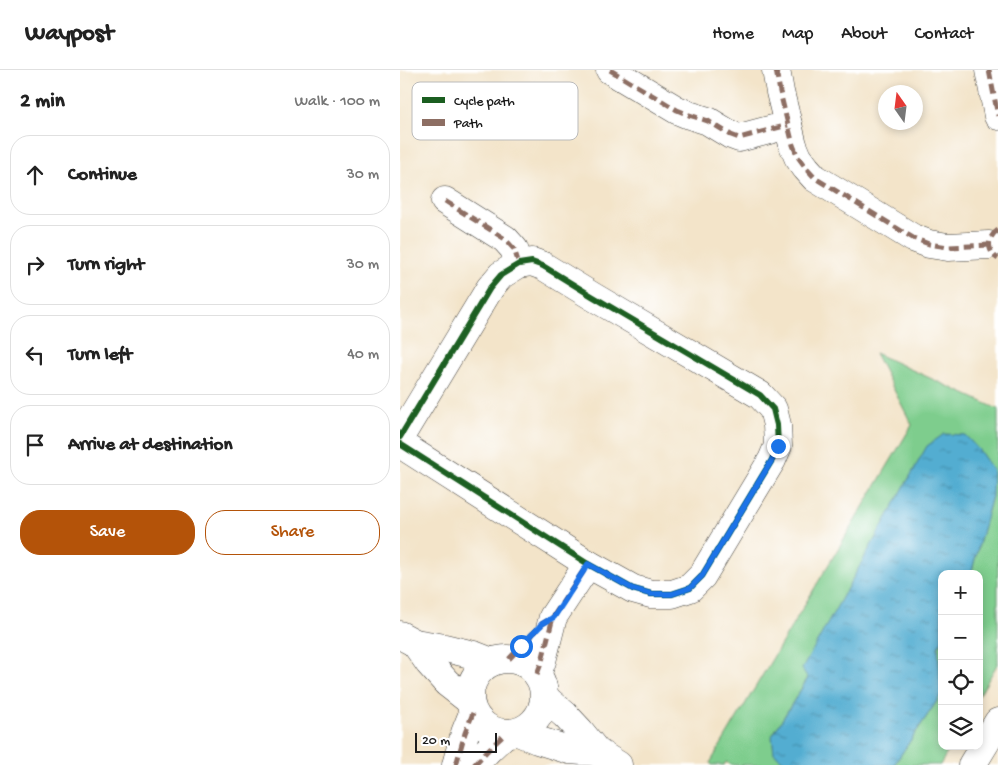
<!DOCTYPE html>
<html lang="en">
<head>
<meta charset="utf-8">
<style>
  :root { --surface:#fff; --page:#f2f2f2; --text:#222; --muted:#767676; --line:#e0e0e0; --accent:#b45309 }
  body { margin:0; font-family:"Gochi Hand",sans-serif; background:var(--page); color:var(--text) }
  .controls { position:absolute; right:15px; bottom:15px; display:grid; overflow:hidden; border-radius:10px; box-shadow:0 2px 8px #0003 }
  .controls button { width:45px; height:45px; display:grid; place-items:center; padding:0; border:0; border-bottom:1px solid var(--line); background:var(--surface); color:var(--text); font:25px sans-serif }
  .compass { position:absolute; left:478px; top:15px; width:45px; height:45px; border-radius:50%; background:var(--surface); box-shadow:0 2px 8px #0003; rotate:346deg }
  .scale { position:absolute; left:15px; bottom:12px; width:82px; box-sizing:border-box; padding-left:5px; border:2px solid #1c1c1c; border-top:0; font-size:14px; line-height:18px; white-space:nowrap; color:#1c1c1c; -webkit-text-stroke:4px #fff; paint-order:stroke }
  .stop { position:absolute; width:15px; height:15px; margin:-11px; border:4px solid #1a73e8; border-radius:50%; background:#fff }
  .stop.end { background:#1a73e8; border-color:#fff; box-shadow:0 1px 5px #0008 }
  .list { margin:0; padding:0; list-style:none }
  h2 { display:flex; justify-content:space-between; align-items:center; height:65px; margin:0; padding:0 20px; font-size:21px }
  h2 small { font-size:16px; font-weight:400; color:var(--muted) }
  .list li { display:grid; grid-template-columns:32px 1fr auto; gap:15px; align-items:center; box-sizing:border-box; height:80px; margin:0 10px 10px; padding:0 10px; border:1px solid var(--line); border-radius:20px }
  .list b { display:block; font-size:19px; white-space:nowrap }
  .list em { font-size:16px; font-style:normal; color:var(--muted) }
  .actions { display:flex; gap:10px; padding:15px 20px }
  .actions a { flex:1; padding:11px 0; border:1px solid var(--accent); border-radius:20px; text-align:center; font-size:18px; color:var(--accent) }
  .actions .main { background:var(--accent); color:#fff }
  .icon { flex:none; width:28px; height:28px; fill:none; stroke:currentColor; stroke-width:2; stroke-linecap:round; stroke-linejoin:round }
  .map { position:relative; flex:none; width:598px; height:695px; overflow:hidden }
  header { display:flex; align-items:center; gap:30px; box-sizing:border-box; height:70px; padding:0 25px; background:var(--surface); border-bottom:1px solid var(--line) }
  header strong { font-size:24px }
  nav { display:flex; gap:28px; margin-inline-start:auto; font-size:18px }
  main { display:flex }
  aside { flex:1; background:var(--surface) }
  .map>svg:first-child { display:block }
</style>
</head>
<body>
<header>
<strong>Waypost</strong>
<nav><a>Home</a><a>Map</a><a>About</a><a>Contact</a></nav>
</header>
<main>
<aside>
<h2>2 min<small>Walk · 100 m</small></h2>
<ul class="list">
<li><svg class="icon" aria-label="ahead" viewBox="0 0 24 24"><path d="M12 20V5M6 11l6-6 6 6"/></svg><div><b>Continue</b></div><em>30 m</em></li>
<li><svg class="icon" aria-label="right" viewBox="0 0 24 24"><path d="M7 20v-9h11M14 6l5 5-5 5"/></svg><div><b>Turn right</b></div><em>30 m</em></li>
<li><svg class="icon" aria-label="left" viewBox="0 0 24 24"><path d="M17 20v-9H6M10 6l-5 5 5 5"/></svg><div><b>Turn left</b></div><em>40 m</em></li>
<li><svg class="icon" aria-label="arrive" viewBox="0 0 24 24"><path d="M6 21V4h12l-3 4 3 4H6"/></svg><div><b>Arrive at destination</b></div></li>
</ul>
<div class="actions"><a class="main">Save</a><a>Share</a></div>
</aside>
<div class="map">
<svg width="598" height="695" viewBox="0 0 598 695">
  <defs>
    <pattern id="water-ripples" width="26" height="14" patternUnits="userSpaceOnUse" patternTransform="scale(1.25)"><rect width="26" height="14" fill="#53add1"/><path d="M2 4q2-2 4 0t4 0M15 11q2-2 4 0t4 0" fill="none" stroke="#448ca9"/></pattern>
  </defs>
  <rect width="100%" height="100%" fill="#fff"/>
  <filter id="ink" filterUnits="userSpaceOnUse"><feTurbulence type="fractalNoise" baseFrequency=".02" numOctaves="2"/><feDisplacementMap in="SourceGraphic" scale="10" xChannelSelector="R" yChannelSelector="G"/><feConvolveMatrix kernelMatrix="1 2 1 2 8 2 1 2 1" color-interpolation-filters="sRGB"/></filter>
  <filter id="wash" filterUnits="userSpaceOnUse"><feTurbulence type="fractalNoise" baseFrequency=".0096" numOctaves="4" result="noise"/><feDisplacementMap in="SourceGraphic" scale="20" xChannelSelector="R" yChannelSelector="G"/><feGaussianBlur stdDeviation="1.12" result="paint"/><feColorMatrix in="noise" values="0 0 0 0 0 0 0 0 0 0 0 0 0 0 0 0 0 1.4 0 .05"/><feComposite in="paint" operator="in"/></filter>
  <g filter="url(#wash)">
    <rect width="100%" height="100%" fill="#f3e4c9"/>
    <!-- grass -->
    <g fill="#7ecd8d" stroke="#4d7454">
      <path d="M475 283 598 339V593L579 626V504H571L592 426 408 608 372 666 375 683 388 695H331L326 692 324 695H312L310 693 512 355Z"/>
      <path d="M542 571V676H551L540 695H494L541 625 538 577Z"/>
    </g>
    <!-- water -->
    <path fill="url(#water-ripples)" stroke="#386476" d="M544 364 565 365 579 380 593 400 592 426 571 504H542V571L538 577 541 625 494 695H388L374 683 372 666 408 608 402 599 527 376Z"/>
  </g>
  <g filter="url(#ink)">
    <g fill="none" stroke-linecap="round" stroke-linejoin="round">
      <defs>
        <g id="minor">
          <path d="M210 0 277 40 289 45 308 51 331 65 339 68 388 55"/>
          <path d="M376 0 380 22 393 75 398 87 406 98 415 108 513 168 529 174 548 177 589 175"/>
          <path d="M589 0 598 46"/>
          <path d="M45 131 105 169 114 179 119 194"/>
          <path d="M0 367 90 218 101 205 119 194 132 192 143 196 192 226 360 325 373 339 377 355 378 376 372 390 302 506 290 518 272 524H251L233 519 188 494 0 374"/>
          <path d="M0 565 15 573 45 578 74 585 92 592"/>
          <path d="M15 573 29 593 47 613 70 631"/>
          <circle cx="107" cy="626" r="37"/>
          <path d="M137 604 142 591 153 547 188 494"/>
          <path d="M145 628 165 645 180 661 197 682 218 695"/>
          <path d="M118 662 137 670 169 680 197 682"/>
          <path d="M56 695 65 663 73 643"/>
          <path d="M74 695 89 679 105 664"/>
          <path d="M572 695 598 652"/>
        </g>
      </defs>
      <!-- minor casing -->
      <use href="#minor" stroke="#3c3a36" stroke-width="29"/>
      <!-- minor -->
      <use href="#minor" stroke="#fff" stroke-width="28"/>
      <!-- quiet -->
      <g stroke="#8d6e63" stroke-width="5" stroke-dasharray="10 5" stroke-linecap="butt">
        <path d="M210 0 277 40 289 45 308 51 331 65 339 68 388 55"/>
        <path d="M376 0 380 22 393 75 398 87 406 98 415 108 513 168 529 174 548 177 589 175"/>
        <path d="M589 0 598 46"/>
        <path d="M45 131 105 169 114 179 119 194"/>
        <path d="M598 160C586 168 587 181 598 189"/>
        <path d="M109 589 142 554 153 547"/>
        <path d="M137 604 142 591 153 547 188 494"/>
        <path d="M56 695 65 663 73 643"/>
        <path d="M74 695 89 679 105 664"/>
      </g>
      <defs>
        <path id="cycleway" d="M0 367 90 218 101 205 119 194 132 192 143 196 192 226 360 325 373 339 377 355 378 376 372 390 302 506 290 518 272 524H251L233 519 188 494 0 374"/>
      </defs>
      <!-- cycleway casing -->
      <use href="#cycleway" stroke="#fff" stroke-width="9"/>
      <!-- cycleway -->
      <use href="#cycleway" stroke="#1b5e20" stroke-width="6"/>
    </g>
  </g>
  <g fill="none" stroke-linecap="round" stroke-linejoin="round" filter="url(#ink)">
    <!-- route -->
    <path stroke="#1a73e8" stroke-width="6" d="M121 576 142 554 154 547 188 494 233 519 251 524H272L290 518 302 506 372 390 378 376"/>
  </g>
  <!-- legend -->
  <rect x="12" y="12" width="166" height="58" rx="8" fill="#fff" stroke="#bbb" stroke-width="1"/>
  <rect x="22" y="27" width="23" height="6" fill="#1b5e20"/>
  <rect x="22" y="49" width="23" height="7" fill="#8d6e63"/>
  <g font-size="14" fill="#1c1c1c">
    <text x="54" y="35">Cycle path</text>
    <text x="54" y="57">Path</text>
  </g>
</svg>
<div class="controls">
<button>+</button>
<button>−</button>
<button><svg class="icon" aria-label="locate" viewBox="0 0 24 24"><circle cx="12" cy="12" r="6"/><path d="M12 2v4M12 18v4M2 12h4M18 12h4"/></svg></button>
<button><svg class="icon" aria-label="layers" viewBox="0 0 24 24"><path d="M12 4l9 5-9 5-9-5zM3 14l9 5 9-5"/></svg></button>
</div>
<svg class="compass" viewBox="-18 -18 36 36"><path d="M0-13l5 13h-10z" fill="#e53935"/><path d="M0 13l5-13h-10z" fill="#767676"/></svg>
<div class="scale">20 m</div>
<div class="stop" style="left:121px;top:576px"></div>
<div class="stop end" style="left:378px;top:376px"></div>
</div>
</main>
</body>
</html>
